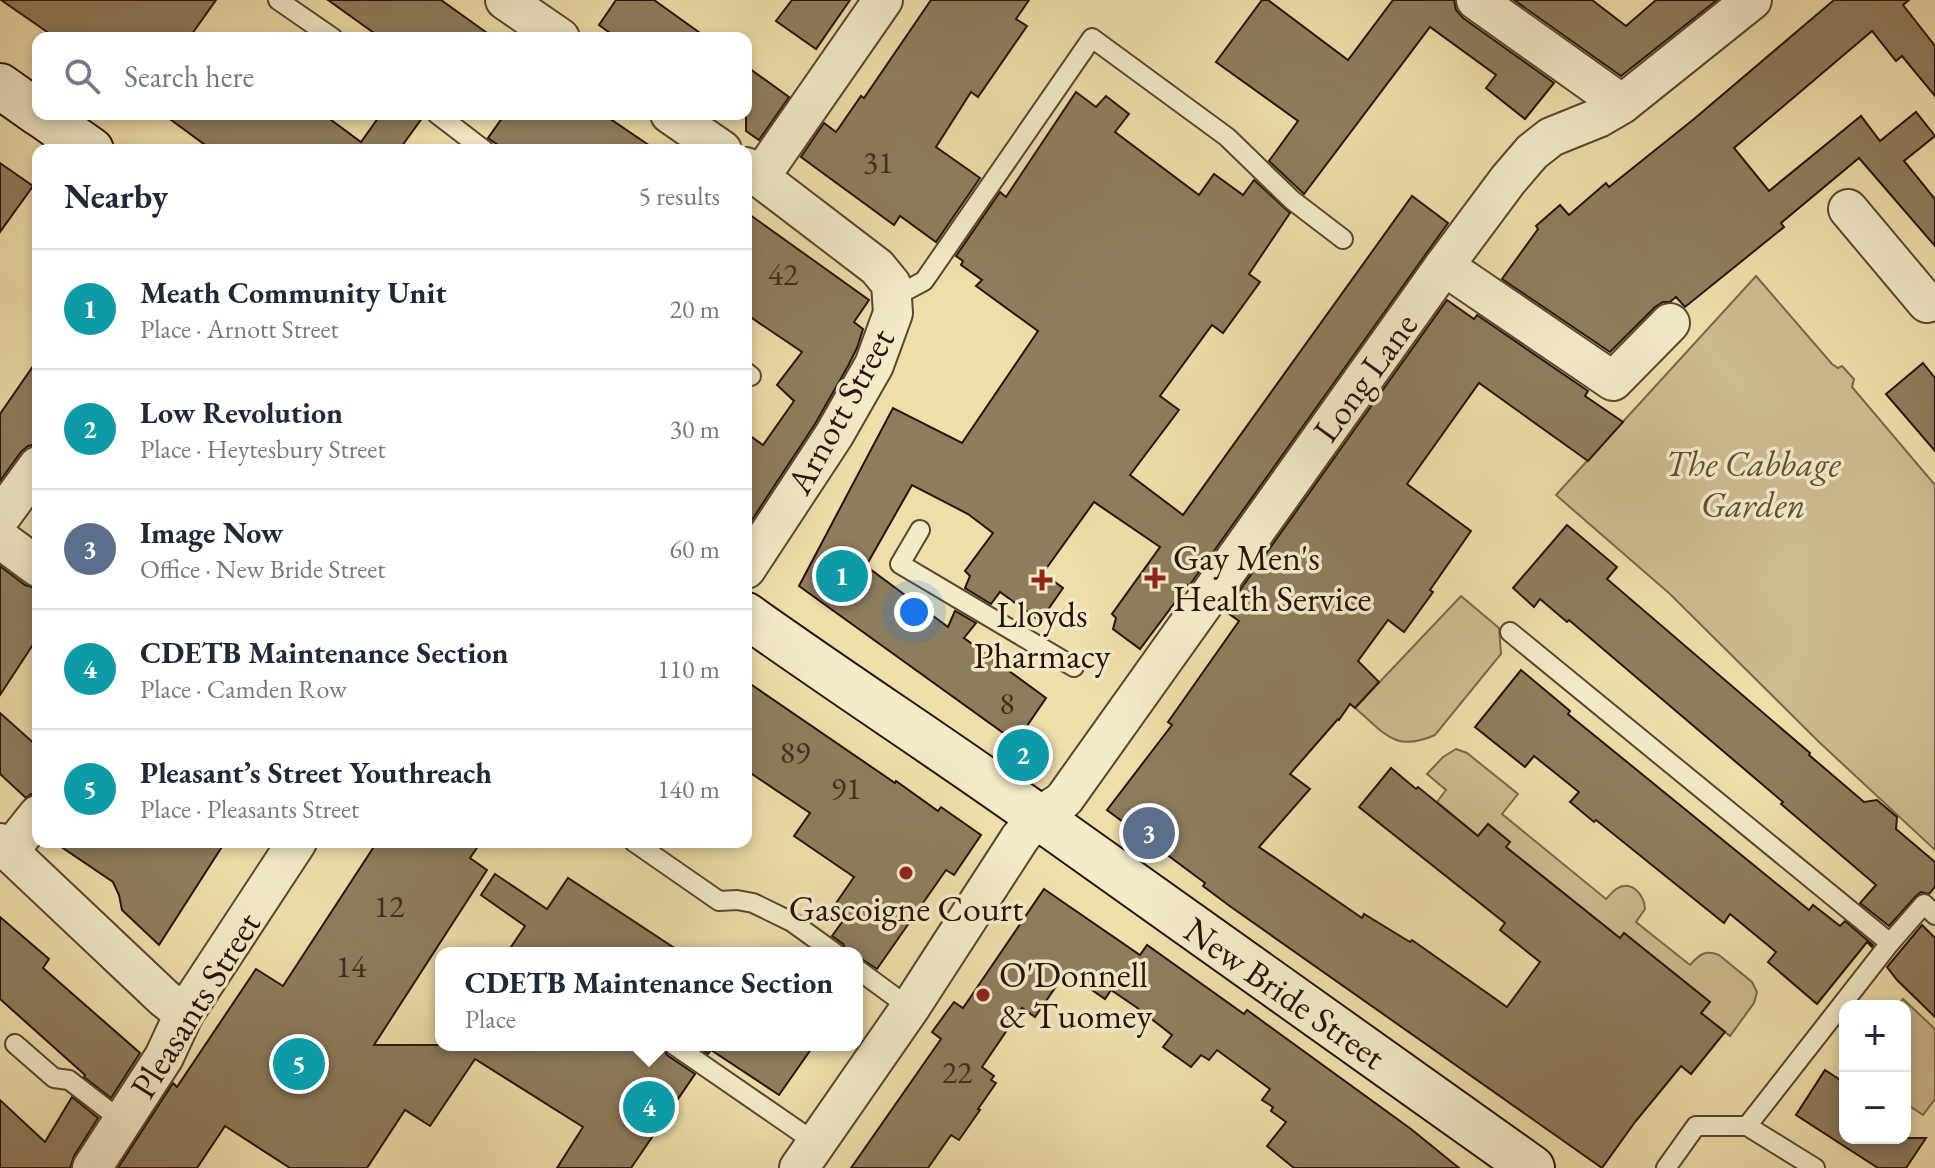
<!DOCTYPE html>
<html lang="en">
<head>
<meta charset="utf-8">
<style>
  :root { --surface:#fff; --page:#f6f6f7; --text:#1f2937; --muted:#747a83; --line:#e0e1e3; --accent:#1a73e8 }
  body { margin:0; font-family:"EB Garamond",serif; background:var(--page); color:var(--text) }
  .controls { position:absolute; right:24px; bottom:24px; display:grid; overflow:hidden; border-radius:16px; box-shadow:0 4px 12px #0003 }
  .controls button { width:72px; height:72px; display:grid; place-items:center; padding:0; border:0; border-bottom:2px solid var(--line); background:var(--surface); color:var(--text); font:40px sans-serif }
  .you { position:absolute; left:914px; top:612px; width:28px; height:28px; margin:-20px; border:6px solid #fff; border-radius:50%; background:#1a73e8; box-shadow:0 0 0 12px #1a73e833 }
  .badge { display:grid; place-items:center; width:52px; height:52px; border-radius:50%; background:var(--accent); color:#fff; font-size:26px; font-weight:700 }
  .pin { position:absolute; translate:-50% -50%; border:4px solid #fff; box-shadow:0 2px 8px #0006 }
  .popup { position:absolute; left:435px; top:947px; width:428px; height:104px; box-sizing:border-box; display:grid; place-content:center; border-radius:16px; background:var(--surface); filter:drop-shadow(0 2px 6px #0005); font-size:26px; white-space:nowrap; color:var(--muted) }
  .popup b { font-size:30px; color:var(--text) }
  .popup::after { content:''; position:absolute; left:50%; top:100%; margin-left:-16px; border:16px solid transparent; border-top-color:var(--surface) }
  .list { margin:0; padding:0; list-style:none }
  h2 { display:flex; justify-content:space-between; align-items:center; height:104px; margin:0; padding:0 32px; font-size:34px }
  h2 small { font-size:26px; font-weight:400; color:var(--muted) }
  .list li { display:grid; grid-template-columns:52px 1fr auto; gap:24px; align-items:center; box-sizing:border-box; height:120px; padding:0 32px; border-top:2px solid var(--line) }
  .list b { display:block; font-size:30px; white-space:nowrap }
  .list p { margin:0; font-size:26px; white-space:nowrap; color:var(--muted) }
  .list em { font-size:26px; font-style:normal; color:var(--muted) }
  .icon { flex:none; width:44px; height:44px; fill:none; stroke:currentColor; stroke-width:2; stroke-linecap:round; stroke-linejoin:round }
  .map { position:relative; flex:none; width:1935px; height:1168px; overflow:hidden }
  .search { position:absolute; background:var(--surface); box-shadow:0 4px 12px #0003; left:32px; top:32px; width:720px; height:88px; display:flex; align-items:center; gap:20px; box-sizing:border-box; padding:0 28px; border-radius:16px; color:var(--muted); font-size:30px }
  .panel { position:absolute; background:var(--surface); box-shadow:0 4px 12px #0003; left:32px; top:144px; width:720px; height:704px; border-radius:16px }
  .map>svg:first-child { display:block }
</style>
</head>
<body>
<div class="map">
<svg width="1935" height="1168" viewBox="0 0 1935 1168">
  <rect width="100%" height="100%" fill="#eddeaa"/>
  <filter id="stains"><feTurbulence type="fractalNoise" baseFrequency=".0025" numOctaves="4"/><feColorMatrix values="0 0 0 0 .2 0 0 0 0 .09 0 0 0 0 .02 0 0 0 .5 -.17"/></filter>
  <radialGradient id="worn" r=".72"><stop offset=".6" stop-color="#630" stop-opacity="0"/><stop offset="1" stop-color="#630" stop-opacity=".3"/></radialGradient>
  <!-- green -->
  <g fill="#ccbb8f" stroke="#7a674c" stroke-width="2">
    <path d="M1756 276 1832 364 1838 368 1842 366 1854 379 1852 387 1935 485V850L1819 742 1670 594 1556 495Z"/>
    <path d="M1461 596 1499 628 1501 654 1435 735C1394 753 1385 733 1355 708Z"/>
    <path d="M1456 749 1467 753 1518 794 1502 814 1606 899C1609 896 1612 892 1616 889 1632 879 1644 895 1645 909L1636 922 1690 965C1699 955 1705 949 1719 955L1752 982 1757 992 1754 1003 1730 1036 1701 1013 1709 1002 1616 944 1501 853 1509 842 1488 825 1478 836 1437 802 1446 790 1427 774 1443 757Z"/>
    <path d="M1903 999 1935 1029V1099L1923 1115 1905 1103V1006H1898Z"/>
  </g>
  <!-- building -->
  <g fill="#8e7d5d" stroke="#281309" stroke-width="2">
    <path d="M1 0H216L189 38H56Z"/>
    <path d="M328 0H441L494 38H381Z"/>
    <path d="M616 0H654L707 38H617L599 25Z"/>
    <path d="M792 0H850L816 49 776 21Z"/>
    <path d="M931 0H1029L1016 19 1027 26 978 97 971 92 936 147 980 178 936 242 900 216 894 225 801 157 824 123 836 132 861 96 864 98Z"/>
    <path d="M1262 0H1268L1348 60 1393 0H1454L1456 10 1463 18 1554 83 1525 119 1486 88 1496 75 1430 27 1304 194 1269 161 1298 121 1216 62Z"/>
    <path d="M1514 0H1592L1626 26 1656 0H1717L1621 76Z"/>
    <path d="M1834 0H1909L1903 5 1935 46V96L1902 56 1896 61 1872 31 1734 148 1769 191 1861 116 1880 141 1916 112 1935 136 1904 161 1935 199V246L1859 158 1781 223 1784 227 1685 307 1676 297 1670 302H1663L1655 307 1610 352 1502 279 1538 229 1536 226 1560 205 1569 215 1606 183 1609 187 1694 119Z"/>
    <path d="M746 66 789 97 759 140 746 131Z"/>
    <path d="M1076 92 1096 107 1106 96 1129 114 1115 132 1199 195 1214 174 1243 195 1254 180 1290 213 1249 274 1260 282 1223 333 1212 325 1160 396 1179 410 1130 475 1183 515 1412 196 1448 223 1189 586 1188 585 1140 649 1113 629 1116 618 1112 614 1160 547 1094 502 1043 573 1063 588 1040 621 1000 592 991 604 965 588 970 576 965 571 993 533 968 514 912 485 866 566 948 627 955 611 976 623 964 638 1046 698 1016 742 799 586 893 408 962 443 1038 331 976 286 982 280 961 265 963 261 956 256 1000 192 1006 197Z"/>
    <path d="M163 114H323L361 142 381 114H425L399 150H212Z"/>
    <path d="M505 114H603L656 150H505L488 138Z"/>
    <path d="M0 163 33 186 0 232Z"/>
    <path d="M746 212 869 300 854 322 863 329 857 348 848 366 815 424 746 529V433L763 445 794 401 777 385 802 352 746 314Z"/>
    <path d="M1447 300 1474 319 1477 315 1588 391 1585 396 1623 422 1588 461 1479 383 1407 484 1471 531 1430 590 1433 592 1404 632 1388 620 1358 661 1379 682 1355 708 1350 704 1339 720 1338 719 1290 774 1310 789 1259 847 1362 918 1364 914 1410 942 1412 940 1507 1007 1540 962 1500 930 1505 923 1359 807 1391 768 1416 789 1418 787 1478 836 1488 824 1510 842 1506 847 1620 938 1624 933 1710 1002 1701 1013 1725 1032 1691 1074 1681 1066 1635 1122 1602 1168 1231 907 1203 886 1205 883 1107 810 1172 725 1168 722 1239 621 1225 611Z"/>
    <path d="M38 359V444L28 446 21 452 0 481V414Z"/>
    <path d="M1923 363 1935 378V451L1886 394Z"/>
    <path d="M1567 525 1617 567 1607 579 1810 753 1809 755 1864 802 1877 800 1897 817 1896 829 1935 862V887L1929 894 1921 892 1916 896 1889 926 1860 903 1876 885 1781 804 1783 802 1569 620 1567 622 1540 599 1534 607 1513 588Z"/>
    <path d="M0 566 25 585 38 589V637L0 695Z"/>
    <path d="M1521 670 1570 711 1568 714 1809 910 1813 905 1840 926 1845 921 1873 945 1872 947 1867 942 1817 1004 1768 962 1776 952 1730 914 1724 923 1596 820 1594 822 1570 802 1579 792 1534 756 1525 767 1475 727Z"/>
    <path d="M746 681 895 783 896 781 938 811 941 807 981 835 954 875 946 870 877 969 857 956V953H847L843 944 832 936 845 918 832 909 854 877 794 836 810 813 746 770Z"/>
    <path d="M0 713 38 747V794H31L26 798 0 774Z"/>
    <path d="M54 842H225L159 945 122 910 119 895 113 882Z"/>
    <path d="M377 842H481L470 858 487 870 374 1045H662L667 1055 695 1074 631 1168H557L583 1127 475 1059 430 1126 405 1110 367 1168H290L225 1126 197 1168H118L173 1083 177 1087 256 969 283 986Z"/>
    <path d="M495 874 547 909 568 878 682 953H507L525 926 481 895Z"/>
    <path d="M1044 889 1140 955 1147 945 1244 1014 1247 1010 1411 1129 1459 1168H1294L1267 1146 1286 1122 1271 1111 1273 1107 1262 1100 1270 1089 1217 1050 1209 1060 1201 1055 1191 1067 1163 1047 1172 1035 1136 1007 1111 990 1105 999 1066 972 1035 1017 1022 1008 982 1067 994 1076 991 1080 996 1083 978 1109 980 1110 959 1140 951 1135 928 1168H851L941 1039 932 1032 954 1002 963 1008Z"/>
    <path d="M0 917 49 959 43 968 140 1053 111 1098 84 1077 85 1075 0 999Z"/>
    <path d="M1922 925 1935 938V1017L1897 980 1887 967Z"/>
    <path d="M695 1045H814L779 1095 711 1050 708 1054Z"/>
    <path d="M1825 1070 1845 1083V1138H1926L1906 1168H1878L1796 1115Z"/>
    <path d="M72 1097 98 1118 74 1156 70 1168H0V1100L45 1142Z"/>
  </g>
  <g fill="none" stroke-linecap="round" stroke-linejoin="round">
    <defs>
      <g id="lane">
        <path d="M278 0 333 38"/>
        <path d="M437 114 484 150"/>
        <path d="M892 298 924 281 1092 38 1227 137 1292 200 1343 239"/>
        <path d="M746 372 751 376"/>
        <path d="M920 530 900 564 1074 667"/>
        <path d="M1510 632 1890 943"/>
        <path d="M634 842 719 901 737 900 753 903 792 922 835 953"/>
        <path d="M857 969 910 1008"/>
        <path d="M15 1044 54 1078 69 1080 122 1121"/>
        <path d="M674 1045 816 1143"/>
        <path d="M1747 1126 1815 1168"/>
        <path d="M1666 1168 1696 1126H1747L1890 943 1924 904 1935 915"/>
      </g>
      <g id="street">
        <path d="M505 0 560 38"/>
        <path d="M1476 0 1622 104"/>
        <path d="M670 114 722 150"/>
        <path d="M746 167 877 267 891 284 893 313 874 365 834 435 746 569"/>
        <path d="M760 177 883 0"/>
        <path d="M1848 209 1927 303"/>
        <path d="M1444 266 1613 381 1670 323"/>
        <path d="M0 518 38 466"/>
        <path d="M0 539 38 567"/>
        <path d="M0 843 164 998 184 1014"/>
        <path d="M9 851 38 815"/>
        <path d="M92 1168 164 1057 184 1014 297 842"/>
        <path d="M799 1168 910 1008 1020 838 1038 816 1060 803 1065 798 1444 266 1508 180 1532 152 1551 137 1598 118 1622 104 1752 0"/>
      </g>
      <g id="secondary">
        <path d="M0 86 38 113"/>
        <path d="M40 114 91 150"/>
        <path d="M746 615C843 684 943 749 1040 818 1204 934 1367 1052 1532 1168"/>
      </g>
    </defs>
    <!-- lane casing -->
    <use href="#lane" stroke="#594631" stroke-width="22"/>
    <!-- street casing -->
    <use href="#street" stroke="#594631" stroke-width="42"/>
    <!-- secondary casing -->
    <use href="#secondary" stroke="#281309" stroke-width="48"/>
    <!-- lane -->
    <use href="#lane" stroke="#f3eac8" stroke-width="18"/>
    <!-- street -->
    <use href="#street" stroke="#f3eac8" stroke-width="38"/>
    <!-- secondary -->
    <use href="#secondary" stroke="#f3eac8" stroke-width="44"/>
  </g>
  <!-- markers -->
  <g fill="#8f2418" stroke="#f3eac8" stroke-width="3">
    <path d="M1151 566h8v8h8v8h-8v8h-8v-8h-8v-8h8z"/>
    <path d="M1038 568h8v8h8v8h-8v8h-8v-8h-8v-8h8z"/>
    <circle cx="906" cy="873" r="8"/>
    <circle cx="983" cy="995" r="8"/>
  </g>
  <g text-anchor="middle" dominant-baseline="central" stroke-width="7" stroke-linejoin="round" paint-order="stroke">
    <!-- number labels -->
    <g font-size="32" fill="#422e1e">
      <text x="878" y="162">31</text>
      <text x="783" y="274">42</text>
      <text x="1007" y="703">8</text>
      <text x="795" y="752">89</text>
      <text x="846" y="788">91</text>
      <text x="389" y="906">12</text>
      <text x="351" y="966">14</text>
      <text x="957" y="1072">22</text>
    </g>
    <!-- street labels -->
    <g font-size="36" fill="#281309" stroke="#f3eac8">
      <text transform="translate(1365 377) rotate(-54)">Long Lane</text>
      <text transform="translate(840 411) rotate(-61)">Arnott Street</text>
      <text transform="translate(1285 993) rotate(35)">New Bride Street</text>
      <text transform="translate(195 1005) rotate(-58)">Pleasants Street</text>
    </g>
    <!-- park labels -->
    <g font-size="36" font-style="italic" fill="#614e38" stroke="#f3eac8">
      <text x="1753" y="463">The Cabbage<tspan x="1753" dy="41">Garden</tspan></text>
    </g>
    <!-- poi labels -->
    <g font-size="36" fill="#281309" stroke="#f3eac8" text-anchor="start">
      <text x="1173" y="557">Gay Men's<tspan x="1173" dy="41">Health Service</tspan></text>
      <text x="1042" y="614" text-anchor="middle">Lloyds<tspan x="1042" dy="41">Pharmacy</tspan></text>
      <text x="906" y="908" text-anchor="middle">Gascoigne Court</text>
      <text x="999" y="974">O'Donnell<tspan x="999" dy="41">&amp; Tuomey</tspan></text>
    </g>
  </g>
  <rect width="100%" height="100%" filter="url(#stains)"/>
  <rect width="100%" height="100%" fill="url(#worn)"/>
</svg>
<div class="controls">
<button>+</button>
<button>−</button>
</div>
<div class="you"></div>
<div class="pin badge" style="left:842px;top:576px;background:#0f9aa8">1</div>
<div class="pin badge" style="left:1023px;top:755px;background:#0f9aa8">2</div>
<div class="pin badge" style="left:1149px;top:833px;background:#5c6f8a">3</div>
<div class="pin badge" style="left:649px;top:1107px;background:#0f9aa8">4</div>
<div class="popup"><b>CDETB Maintenance Section</b>Place</div>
<div class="pin badge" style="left:299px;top:1064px;background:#0f9aa8">5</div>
<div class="search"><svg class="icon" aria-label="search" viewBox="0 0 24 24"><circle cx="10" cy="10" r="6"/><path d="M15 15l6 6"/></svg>Search here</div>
<section class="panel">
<h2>Nearby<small>5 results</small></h2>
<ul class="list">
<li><span class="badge" style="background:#0f9aa8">1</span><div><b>Meath Community Unit</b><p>Place · Arnott Street</p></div><em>20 m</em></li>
<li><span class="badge" style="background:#0f9aa8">2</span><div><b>Low Revolution</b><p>Place · Heytesbury Street</p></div><em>30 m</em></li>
<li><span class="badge" style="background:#5c6f8a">3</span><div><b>Image Now</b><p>Office · New Bride Street</p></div><em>60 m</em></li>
<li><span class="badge" style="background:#0f9aa8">4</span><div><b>CDETB Maintenance Section</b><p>Place · Camden Row</p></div><em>110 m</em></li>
<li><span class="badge" style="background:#0f9aa8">5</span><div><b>Pleasant’s Street Youthreach</b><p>Place · Pleasants Street</p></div><em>140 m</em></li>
</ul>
</section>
</div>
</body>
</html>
